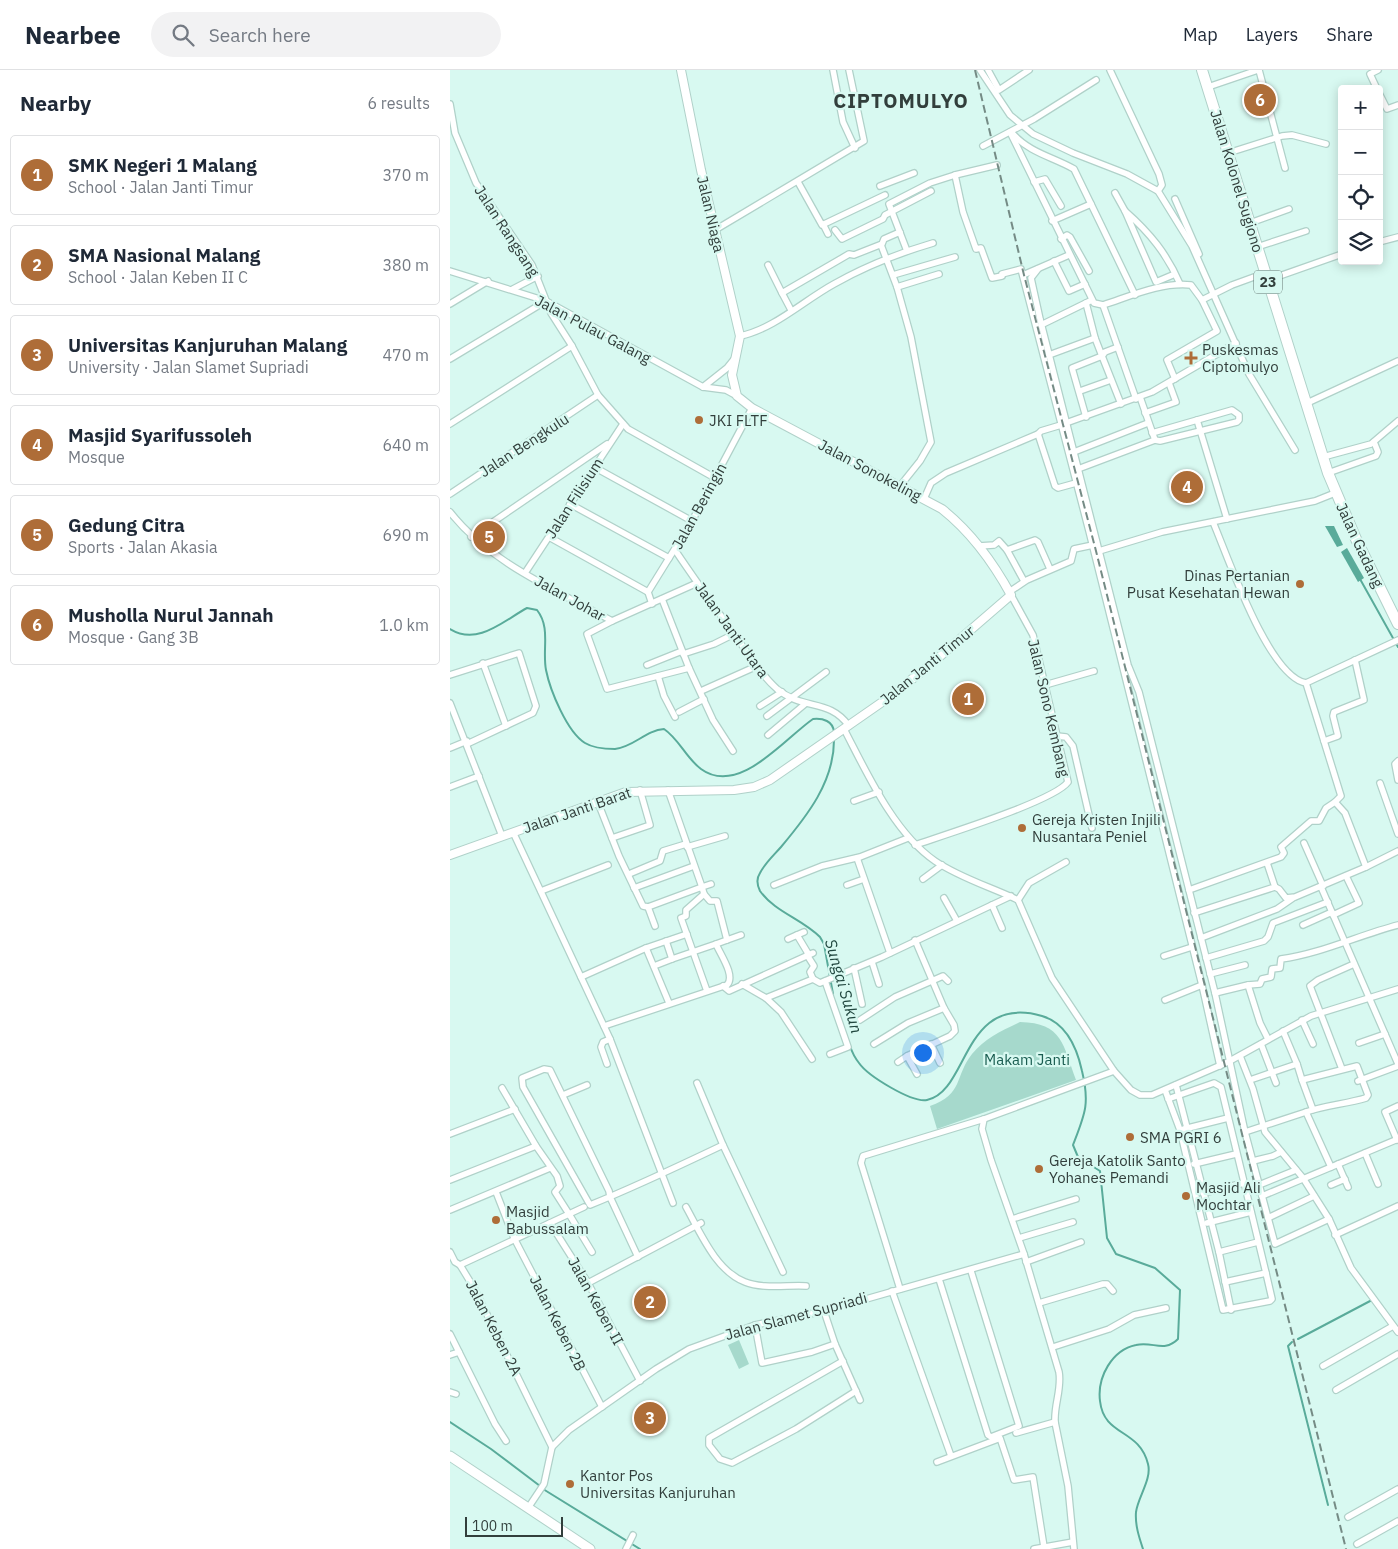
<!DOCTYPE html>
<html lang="en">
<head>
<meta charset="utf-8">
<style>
  :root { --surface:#fff; --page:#f2f2f3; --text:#1f2937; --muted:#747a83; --line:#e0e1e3; --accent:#ae6d38 }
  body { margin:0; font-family:"IBM Plex Sans",sans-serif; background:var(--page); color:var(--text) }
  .controls { position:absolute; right:15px; top:15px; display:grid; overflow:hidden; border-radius:5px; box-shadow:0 2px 12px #0003 }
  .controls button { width:45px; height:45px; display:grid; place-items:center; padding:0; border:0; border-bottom:1px solid var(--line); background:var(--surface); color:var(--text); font:25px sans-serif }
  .scale { position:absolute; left:15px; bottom:12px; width:98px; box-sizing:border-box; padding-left:5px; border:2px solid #323f3c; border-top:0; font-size:14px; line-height:18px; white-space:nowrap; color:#323f3c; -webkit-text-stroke:4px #d8f9f1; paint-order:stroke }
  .you { position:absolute; left:472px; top:982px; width:18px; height:18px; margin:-12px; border:4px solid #fff; border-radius:50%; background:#1a73e8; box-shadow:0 0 0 8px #1a73e833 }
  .badge { display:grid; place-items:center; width:32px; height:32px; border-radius:50%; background:var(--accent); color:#fff; font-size:16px; font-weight:700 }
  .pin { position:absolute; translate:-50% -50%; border:2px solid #fff; box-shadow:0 1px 5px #0006 }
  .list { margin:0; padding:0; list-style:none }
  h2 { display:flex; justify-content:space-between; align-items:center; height:65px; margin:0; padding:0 20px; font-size:21px }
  h2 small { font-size:16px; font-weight:400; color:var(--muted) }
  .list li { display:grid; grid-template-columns:32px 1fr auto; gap:15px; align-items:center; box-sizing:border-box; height:80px; margin:0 10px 10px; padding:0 10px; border:1px solid var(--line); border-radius:5px }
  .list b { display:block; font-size:19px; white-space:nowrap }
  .list p { margin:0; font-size:16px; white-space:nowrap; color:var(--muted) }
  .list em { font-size:16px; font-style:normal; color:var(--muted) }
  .icon { flex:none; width:28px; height:28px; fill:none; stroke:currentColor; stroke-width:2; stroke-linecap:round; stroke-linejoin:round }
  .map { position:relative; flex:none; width:948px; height:1479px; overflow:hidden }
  header { display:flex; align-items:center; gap:30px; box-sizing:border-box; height:70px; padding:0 25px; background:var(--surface); border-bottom:1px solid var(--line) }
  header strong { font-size:24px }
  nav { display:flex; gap:28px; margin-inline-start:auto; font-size:18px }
  .search { width:350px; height:45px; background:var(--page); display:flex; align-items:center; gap:12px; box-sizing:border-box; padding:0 18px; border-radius:28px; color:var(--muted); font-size:19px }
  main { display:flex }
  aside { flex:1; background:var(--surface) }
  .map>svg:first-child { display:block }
</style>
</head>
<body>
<header>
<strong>Nearbee</strong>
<div class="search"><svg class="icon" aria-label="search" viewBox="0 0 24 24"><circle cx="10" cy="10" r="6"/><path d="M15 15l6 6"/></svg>Search here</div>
<nav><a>Map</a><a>Layers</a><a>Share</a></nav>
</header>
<main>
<aside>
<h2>Nearby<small>6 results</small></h2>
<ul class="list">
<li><span class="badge">1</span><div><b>SMK Negeri 1 Malang</b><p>School · Jalan Janti Timur</p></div><em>370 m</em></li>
<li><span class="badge">2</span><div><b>SMA Nasional Malang</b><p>School · Jalan Keben II C</p></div><em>380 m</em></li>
<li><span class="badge">3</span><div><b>Universitas Kanjuruhan Malang</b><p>University · Jalan Slamet Supriadi</p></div><em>470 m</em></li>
<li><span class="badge">4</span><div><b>Masjid Syarifussoleh</b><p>Mosque</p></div><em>640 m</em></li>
<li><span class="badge">5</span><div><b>Gedung Citra</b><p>Sports · Jalan Akasia</p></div><em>690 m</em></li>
<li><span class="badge">6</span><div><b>Musholla Nurul Jannah</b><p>Mosque · Gang 3B</p></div><em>1.0 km</em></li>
</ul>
</aside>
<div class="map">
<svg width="948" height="1479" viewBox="0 0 948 1479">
  <rect width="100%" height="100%" fill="#d8f9f1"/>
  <!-- green -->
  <g fill="#a6d9cc">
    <path d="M570 952C613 953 613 975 626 1010L487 1059 480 1036C514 1024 504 1007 522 984 535 968 551 961 570 952Z"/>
    <path d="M289 1270 299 1294 289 1299 278 1275Z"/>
  </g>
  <!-- water -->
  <g fill="#59ab9a">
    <path d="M875 456H884L893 475 887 477Z"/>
    <path d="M897 478 914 508 908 512 891 482Z"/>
  </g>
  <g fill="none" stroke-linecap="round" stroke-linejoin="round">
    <!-- stream -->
    <g stroke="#59ab9a" stroke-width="2">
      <path d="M910 509 948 577"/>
      <path d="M0 559C28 576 53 551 77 538L87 540C101 558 92 579 96 600 100 620 117 662 135 673 143 678 156 679 165 679 184 677 196 660 214 659 229 669 236 688 251 699 289 727 335 668 363 649 373 648 383 651 384 662"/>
      <path d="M383 924 374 874 370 867C352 849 325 842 310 821 307 815 306 809 310 803 315 793 324 785 331 777 357 746 384 712 384 670"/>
      <path d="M400 976C402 982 405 988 409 993 418 1006 462 1033 477 1030 519 1022 512 923 592 946 616 953 627 978 632 1001 640 1034 635 1044 623 1075L628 1087 650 1101 657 1168 666 1184 705 1198 730 1220 728 1269C714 1283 703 1271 686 1275 662 1280 647 1307 650 1331 654 1367 689 1358 698 1394 702 1409 688 1427 686 1442 685 1455 689 1467 693 1479"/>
      <path d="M848 1269 922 1230"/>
      <path d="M842 1272 838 1276 878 1435"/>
      <path d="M0 1352 41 1379 90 1416"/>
      <path d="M93 1419 190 1479"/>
    </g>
    <defs>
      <g id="minor">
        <path d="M383 0 393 52 405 78"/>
        <path d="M530 0 560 45 583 64 623 83 677 104 708 121 742 176 799 304 845 380"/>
        <path d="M538 0 549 20 579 0"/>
        <path d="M660 0 709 104 712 115 708 121"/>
        <path d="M809 0 835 98"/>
        <path d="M758 17 808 0"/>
        <path d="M927 19 920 4 928 0"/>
        <path d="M929 23 937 39 948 35"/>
        <path d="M0 34 5 63 26 113 82 195 101 243 122 276 148 325 178 359 265 408"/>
        <path d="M560 62 644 233 653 235C681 226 711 212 741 215L752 230 767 261 717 290 725 309"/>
        <path d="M563 64C580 83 603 87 624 99L641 134"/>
        <path d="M533 76 584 49 646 10"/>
        <path d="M778 83 832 66 842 65 876 74"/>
        <path d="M505 105 547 95"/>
        <path d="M348 112 372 155 435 125"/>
        <path d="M584 112 595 109 611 136"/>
        <path d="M430 116 464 103"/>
        <path d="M665 123 675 141"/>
        <path d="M725 129 749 184"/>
        <path d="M602 151 641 134 685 225"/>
        <path d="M800 153 839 139"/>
        <path d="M373 154 378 164"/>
        <path d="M265 160 414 71 399 0"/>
        <path d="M385 160 392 169 433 149 435 145 481 121"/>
        <path d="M611 169 617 165 620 167 639 201"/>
        <path d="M929 172 948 167"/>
        <path d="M431 175 447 217 461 267 481 372 470 391 450 416"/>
        <path d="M807 177 856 161"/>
        <path d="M457 181 439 134 480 113 505 105 513 142 526 179 531 178 542 208 552 206"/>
        <path d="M604 191 619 221 635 214"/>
        <path d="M318 195 332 223 399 184 404 185 432 174 434 169 450 162"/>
        <path d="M588 199 581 208 590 249 678 595 689 622 765 923 795 1062 825 1174 879 1149"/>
        <path d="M0 201 96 231 253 317 276 320 287 326"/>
        <path d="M552 204 571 199 639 461 752 915 770 996"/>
        <path d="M725 204 706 212 675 141C700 163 717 184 730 214"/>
        <path d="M443 205 505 187"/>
        <path d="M573 205 619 185"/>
        <path d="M818 210 892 184"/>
        <path d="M447 217 489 204"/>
        <path d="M63 219 88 206"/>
        <path d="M332 223 341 240"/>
        <path d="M752 230 782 215 815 203"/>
        <path d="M636 233 645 268"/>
        <path d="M0 234 38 211"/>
        <path d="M653 235 686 329"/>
        <path d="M591 255 642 230"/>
        <path d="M290 266C324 259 353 231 384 214 414 197 449 183 483 173"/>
        <path d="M599 285 645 268 652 286 655 282 668 277"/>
        <path d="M0 289 96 231"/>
        <path d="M253 317 277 298 285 288"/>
        <path d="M630 321 661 310"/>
        <path d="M855 334 948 291"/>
        <path d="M695 343 726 332 719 313"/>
        <path d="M636 347 622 298 652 286 671 334"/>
        <path d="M747 350 777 449"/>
        <path d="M616 353 702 322 786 273"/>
        <path d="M0 354 122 276"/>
        <path d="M702 363 782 340 789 345V350L787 352 710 371 705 370"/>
        <path d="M588 364 605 416 608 418 626 413"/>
        <path d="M624 382 698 353"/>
        <path d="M873 387 921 374 948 351"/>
        <path d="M144 397 242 451"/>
        <path d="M628 399 705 370 690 327"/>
        <path d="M878 403 926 386 928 382 924 372"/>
        <path d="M0 424 148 325"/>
        <path d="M474 429 481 413 496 403 588 364 591 361 611 355"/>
        <path d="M120 434 219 488"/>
        <path d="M0 442C40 493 106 520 162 551L247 513"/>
        <path d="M763 452C778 487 818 606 856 613L948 570"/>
        <path d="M21 467 157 374"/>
        <path d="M99 467 198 522"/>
        <path d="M529 476 544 475 549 471 557 480"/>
        <path d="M225 480C245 510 266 539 287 568 299 585 311 605 327 619 354 641 379 628 399 656"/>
        <path d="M649 481 712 462 865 431 885 423"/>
        <path d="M75 503 173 354"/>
        <path d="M574 511 557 480 585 470 588 472 600 499"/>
        <path d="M559 522 577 510 621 491 624 479 643 475"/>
        <path d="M212 529 239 598"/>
        <path d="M202 534 198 522 242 451 302 338"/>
        <path d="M162 551 137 564 157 619 239 598 263 650 283 681"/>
        <path d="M233 584 264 574 284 564"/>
        <path d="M33 593 56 656"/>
        <path d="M197 595 232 581"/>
        <path d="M0 605 69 583 86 636 83 643 17 674"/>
        <path d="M208 606 214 626 225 647"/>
        <path d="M856 613 891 726 885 732 895 743 916 797"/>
        <path d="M595 615 644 601"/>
        <path d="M251 621 307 596"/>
        <path d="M0 633 52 766"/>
        <path d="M310 636 332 622"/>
        <path d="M229 642 254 629"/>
        <path d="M317 646 376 602"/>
        <path d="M394 659C417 703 444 763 485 791 510 808 541 817 568 830L602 908 664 1001 681 1020 690 1025H702L778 992 861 946 948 919"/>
        <path d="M318 665 355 634"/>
        <path d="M607 666 616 667 623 676 642 758"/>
        <path d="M874 671 888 666 883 646 884 642 914 630 905 590"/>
        <path d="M0 678 17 671"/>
        <path d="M948 691 945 694 948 710"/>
        <path d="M930 713 948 764"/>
        <path d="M0 717 29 706"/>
        <path d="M218 720 252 817 261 814"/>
        <path d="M147 730 169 786 193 836 198 837 252 817 254 824 236 840V846L231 848 257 921"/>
        <path d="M404 731 429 722"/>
        <path d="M63 762 160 969 223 1133"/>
        <path d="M162 768 200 755 190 720"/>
        <path d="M854 773 873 816"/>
        <path d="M465 775C494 765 604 731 618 712L583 565 561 525"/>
        <path d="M237 777 275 766"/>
        <path d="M407 788 440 883"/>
        <path d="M179 804 210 791 213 781 236 774"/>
        <path d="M473 809 492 795"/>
        <path d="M324 815 372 796 410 787 458 768"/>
        <path d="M397 815 414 809"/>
        <path d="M825 817 829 819 836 828 845 827 916 797 948 781"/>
        <path d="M871 817 948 994"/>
        <path d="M184 818 244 796"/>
        <path d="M739 820 831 787 834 783 831 777 861 751H869L876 738 885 732"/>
        <path d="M91 821 158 795"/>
        <path d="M254 824 260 831H267L277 870 266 874"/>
        <path d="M494 828 507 851"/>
        <path d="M568 830 579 813 616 792"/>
        <path d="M542 835 552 858"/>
        <path d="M198 837 205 856"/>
        <path d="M744 843 825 817 817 793"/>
        <path d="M883 845 909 833 896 806"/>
        <path d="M853 855 882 842"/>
        <path d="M347 865 354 862"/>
        <path d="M751 868 827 839 843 828"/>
        <path d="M338 869 347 865 359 885"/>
        <path d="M277 870 291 865"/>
        <path d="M465 870 494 938 504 955 505 961 500 966 457 986 467 1004"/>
        <path d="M196 878 219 933"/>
        <path d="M357 885 364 896 360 902 363 909"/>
        <path d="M714 886 742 877"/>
        <path d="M756 888 814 871 818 867 823 853 878 832"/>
        <path d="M422 892 429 914"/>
        <path d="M204 896 222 889 216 871"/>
        <path d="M404 898 412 934"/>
        <path d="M760 904 795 895"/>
        <path d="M131 907 196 878 237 864"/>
        <path d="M375 911 398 977 380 984"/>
        <path d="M292 914 316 928 331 942 362 989"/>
        <path d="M273 916 279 921 363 883"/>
        <path d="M765 923 798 915"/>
        <path d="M316 928 363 909 370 913 432 887 561 826"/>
        <path d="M715 930 752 915"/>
        <path d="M410 950 445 927 493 906 498 911"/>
        <path d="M852 950 863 974"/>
        <path d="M154 956 277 915C286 906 270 884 266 874L222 889"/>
        <path d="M833 961 847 994"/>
        <path d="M818 969 810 953 798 915 810 914 812 909 821 907 822 899 830 898 831 889C870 884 909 865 948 855"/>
        <path d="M909 973 935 964"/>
        <path d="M424 974 458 953 494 938"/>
        <path d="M481 974 490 993"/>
        <path d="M811 974 826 1013"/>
        <path d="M790 986 803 1019 815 1062 853 1108 879 1149 901 1198 948 1262"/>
        <path d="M448 992 457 986"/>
        <path d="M157 994 151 977 153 972 160 969"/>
        <path d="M892 999 860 916 868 910 904 894"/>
        <path d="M800 1010 847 994 852 1010"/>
        <path d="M908 1011 948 996"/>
        <path d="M247 1013 273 1075"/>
        <path d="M726 1015 769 1182 781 1240"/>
        <path d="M52 1018 86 1076 107 1106 110 1116 105 1122 119 1144 134 1137"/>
        <path d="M715 1020 730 1060 773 1240 820 1231 822 1229 816 1203 771 1017 764 1013 718 1029"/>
        <path d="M113 1025 137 1015"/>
        <path d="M856 1042 881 1097"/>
        <path d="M534 1049 532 1059 541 1090 574 1184 609 1302C612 1319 604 1334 605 1352L618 1416 624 1479"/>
        <path d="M734 1059 778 1048"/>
        <path d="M795 1062 856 1042C876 1035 896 1034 916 1028L918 1025 907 996 852 1010 863 1040"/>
        <path d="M0 1064 65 1039"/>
        <path d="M947 1070 935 1042 948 1036"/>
        <path d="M915 1083 928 1114"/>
        <path d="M803 1091 823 1086 831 1082"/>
        <path d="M744 1094 786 1084"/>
        <path d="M888 1094 898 1117"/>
        <path d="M0 1110 86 1076"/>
        <path d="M809 1115 846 1100"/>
        <path d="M881 1115 895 1109"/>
        <path d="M46 1122 64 1168 152 1337"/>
        <path d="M753 1123 794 1113"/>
        <path d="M812 1126 948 1069"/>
        <path d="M236 1137C250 1162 266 1201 295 1212 312 1219 337 1215 356 1216"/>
        <path d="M0 1140 100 1098"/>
        <path d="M818 1148 864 1126"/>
        <path d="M562 1149 626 1129"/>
        <path d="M100 1153 138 1213 190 1311"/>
        <path d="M757 1153 801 1142"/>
        <path d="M885 1165 948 1136"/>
        <path d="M569 1168 623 1152"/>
        <path d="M0 1182 5 1192 10 1195"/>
        <path d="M769 1182 808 1172"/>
        <path d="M188 1187 160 1127 159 1121 100 1000 94 999 72 1008 73 1017 140 1135C185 1117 229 1096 273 1075L333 1202"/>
        <path d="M576 1192 631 1172"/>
        <path d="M489 1209 538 1365 541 1367 569 1356 521 1201"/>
        <path d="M775 1212 816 1203"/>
        <path d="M138 1213 251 1153"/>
        <path d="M450 1219 411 1093 413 1086 534 1049 664 1001"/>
        <path d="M442 1221 501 1386"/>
        <path d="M589 1233 653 1214H657L663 1221"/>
        <path d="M374 1241 385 1274 410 1330"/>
        <path d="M305 1255 312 1293 362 1282 385 1274"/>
        <path d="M0 1264 45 1354 56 1371"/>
        <path d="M603 1277 659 1259 684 1245 716 1238"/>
        <path d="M0 1285 9 1282"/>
        <path d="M393 1291 259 1368V1375L270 1389 282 1393 346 1359 406 1321"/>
        <path d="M873 1296 943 1256"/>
        <path d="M886 1320 948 1284"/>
        <path d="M0 1322 6 1324"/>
        <path d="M566 1363 605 1352"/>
        <path d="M550 1368 564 1410 583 1407 594 1477"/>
        <path d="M102 1377 24 1218 10 1195 119 1144 142 1182"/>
        <path d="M487 1392 548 1369"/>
        <path d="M78 1438 94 1414 102 1377 119 1360 206 1299 239 1279 305 1255 374 1241 574 1184"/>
        <path d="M898 1447 948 1419"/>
        <path d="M907 1474 948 1451"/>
        <path d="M176 1479 183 1465"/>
        <path d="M584 1479 623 1472"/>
      </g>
      <path id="tertiary" d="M0 785 176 722 284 720 304 717 320 710 438 628 480 595 561 525C543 492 521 462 492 439L302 338 287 326 282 305 290 266 251 100 231 0"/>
      <path id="primary" d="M0 1386 140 1479"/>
      <path id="trunk" d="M752 0 878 403 906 469 948 554"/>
    </defs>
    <!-- minor casing -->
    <use href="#minor" stroke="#b0d1c9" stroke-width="8"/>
    <!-- tertiary casing -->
    <use href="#tertiary" stroke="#b0d1c9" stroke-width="10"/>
    <!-- primary casing -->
    <use href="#primary" stroke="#b0d1c9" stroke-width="11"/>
    <!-- trunk casing -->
    <use href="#trunk" stroke="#b0d1c9" stroke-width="12"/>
    <!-- minor -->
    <use href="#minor" stroke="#fff" stroke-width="5.5"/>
    <!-- tertiary -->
    <use href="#tertiary" stroke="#fff" stroke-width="8"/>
    <!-- primary -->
    <use href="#primary" stroke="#fff" stroke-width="9"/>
    <!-- trunk -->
    <use href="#trunk" stroke="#fff" stroke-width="10"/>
    <!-- rail -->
    <path stroke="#758b85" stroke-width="2" stroke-dasharray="8 4" stroke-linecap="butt" d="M525 0 574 205 646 481 896 1479"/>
  </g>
  <!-- markers -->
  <g fill="#ae6d38" stroke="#d8f9f1" stroke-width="2">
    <path d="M738.5 280.5h5v5h5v5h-5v5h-5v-5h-5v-5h5z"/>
    <circle cx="249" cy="350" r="5"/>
    <circle cx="850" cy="514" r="5"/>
    <circle cx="572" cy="758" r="5"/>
    <circle cx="680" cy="1067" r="5"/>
    <circle cx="589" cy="1099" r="5"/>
    <circle cx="736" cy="1126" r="5"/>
    <circle cx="46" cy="1150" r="5"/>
    <circle cx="120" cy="1414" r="5"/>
  </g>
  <g text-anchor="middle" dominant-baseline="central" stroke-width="4.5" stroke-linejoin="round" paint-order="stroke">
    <!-- shield labels -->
    <rect fill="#d8f9f1" stroke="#647772" stroke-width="1" x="804" y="200.5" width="28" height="23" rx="4"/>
    <g font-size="14" font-weight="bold" fill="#323f3c">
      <text x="818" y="212">23</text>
    </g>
    <!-- street labels -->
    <g font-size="15" fill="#323f3c" stroke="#d8f9f1">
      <text transform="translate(787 111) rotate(73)">Jalan Kolonel Sugiono</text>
      <text transform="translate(261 144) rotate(77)">Jalan Niaga</text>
      <text transform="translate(57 161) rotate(57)">Jalan Rangsang</text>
      <text transform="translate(143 259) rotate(28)">Jalan Pulau Galang</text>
      <text transform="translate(74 375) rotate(-33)">Jalan Bengkulu</text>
      <text transform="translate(420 400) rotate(28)">Jalan Sonokeling</text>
      <text transform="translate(124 428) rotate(-57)">Jalan Filisium</text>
      <text transform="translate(249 436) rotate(-61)">Jalan Beringin</text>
      <text transform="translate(910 475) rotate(65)">Jalan Gadang</text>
      <text transform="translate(120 528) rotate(29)">Jalan Johar</text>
      <text transform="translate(282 560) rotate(54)">Jalan Janti Utara</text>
      <text transform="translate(477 595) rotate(-39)">Jalan Janti Timur</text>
      <text transform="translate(599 638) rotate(77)">Jalan Sono Kembang</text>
      <text transform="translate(127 740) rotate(-19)">Jalan Janti Barat</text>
      <text transform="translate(146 1231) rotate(61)">Jalan Keben II</text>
      <text transform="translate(346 1246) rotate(-15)">Jalan Slamet Supriadi</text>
      <text transform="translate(108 1253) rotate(63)">Jalan Keben 2B</text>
      <text transform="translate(44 1258) rotate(63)">Jalan Keben 2A</text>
    </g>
    <!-- poi labels -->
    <g font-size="15" fill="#323f3c" stroke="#d8f9f1" text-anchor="start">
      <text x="752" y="279">Puskesmas<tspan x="752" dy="17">Ciptomulyo</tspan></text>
      <text x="259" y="350">JKI FLTF</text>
      <text x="840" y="505" text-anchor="end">Dinas Pertanian<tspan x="840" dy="17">Pusat Kesehatan Hewan</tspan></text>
      <text x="582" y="749">Gereja Kristen Injili<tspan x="582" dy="17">Nusantara Peniel</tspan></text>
      <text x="690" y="1067">SMA PGRI 6</text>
      <text x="599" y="1090">Gereja Katolik Santo<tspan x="599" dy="17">Yohanes Pemandi</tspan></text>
      <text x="746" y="1117">Masjid Ali<tspan x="746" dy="17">Mochtar</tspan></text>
      <text x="56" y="1141">Masjid<tspan x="56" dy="17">Babussalam</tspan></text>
      <text x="130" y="1405">Kantor Pos<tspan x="130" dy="17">Universitas Kanjuruhan</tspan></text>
    </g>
    <!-- park labels -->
    <g font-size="15" fill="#1a5d51" stroke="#d8f9f1">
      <text x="577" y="989">Makam Janti</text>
    </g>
    <!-- water labels -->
    <g font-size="16" font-style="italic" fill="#21473f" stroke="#d8f9f1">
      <text transform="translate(394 916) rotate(74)">Sungai Sukun</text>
    </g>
    <!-- district labels -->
    <g font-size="20" font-weight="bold" letter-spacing="1" fill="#323f3c" stroke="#d8f9f1">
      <text x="451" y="30">CIPTOMULYO</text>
    </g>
  </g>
</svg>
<div class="controls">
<button>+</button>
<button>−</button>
<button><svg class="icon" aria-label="locate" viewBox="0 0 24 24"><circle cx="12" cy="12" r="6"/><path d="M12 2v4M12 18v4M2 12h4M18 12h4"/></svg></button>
<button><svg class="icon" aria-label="layers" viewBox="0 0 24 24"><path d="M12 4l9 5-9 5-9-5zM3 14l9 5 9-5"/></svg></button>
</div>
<div class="scale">100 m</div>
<div class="you"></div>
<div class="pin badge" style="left:518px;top:629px">1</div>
<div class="pin badge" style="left:200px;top:1232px">2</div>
<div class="pin badge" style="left:200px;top:1348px">3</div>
<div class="pin badge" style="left:737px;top:417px">4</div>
<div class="pin badge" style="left:39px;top:467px">5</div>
<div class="pin badge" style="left:810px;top:30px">6</div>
</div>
</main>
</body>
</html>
